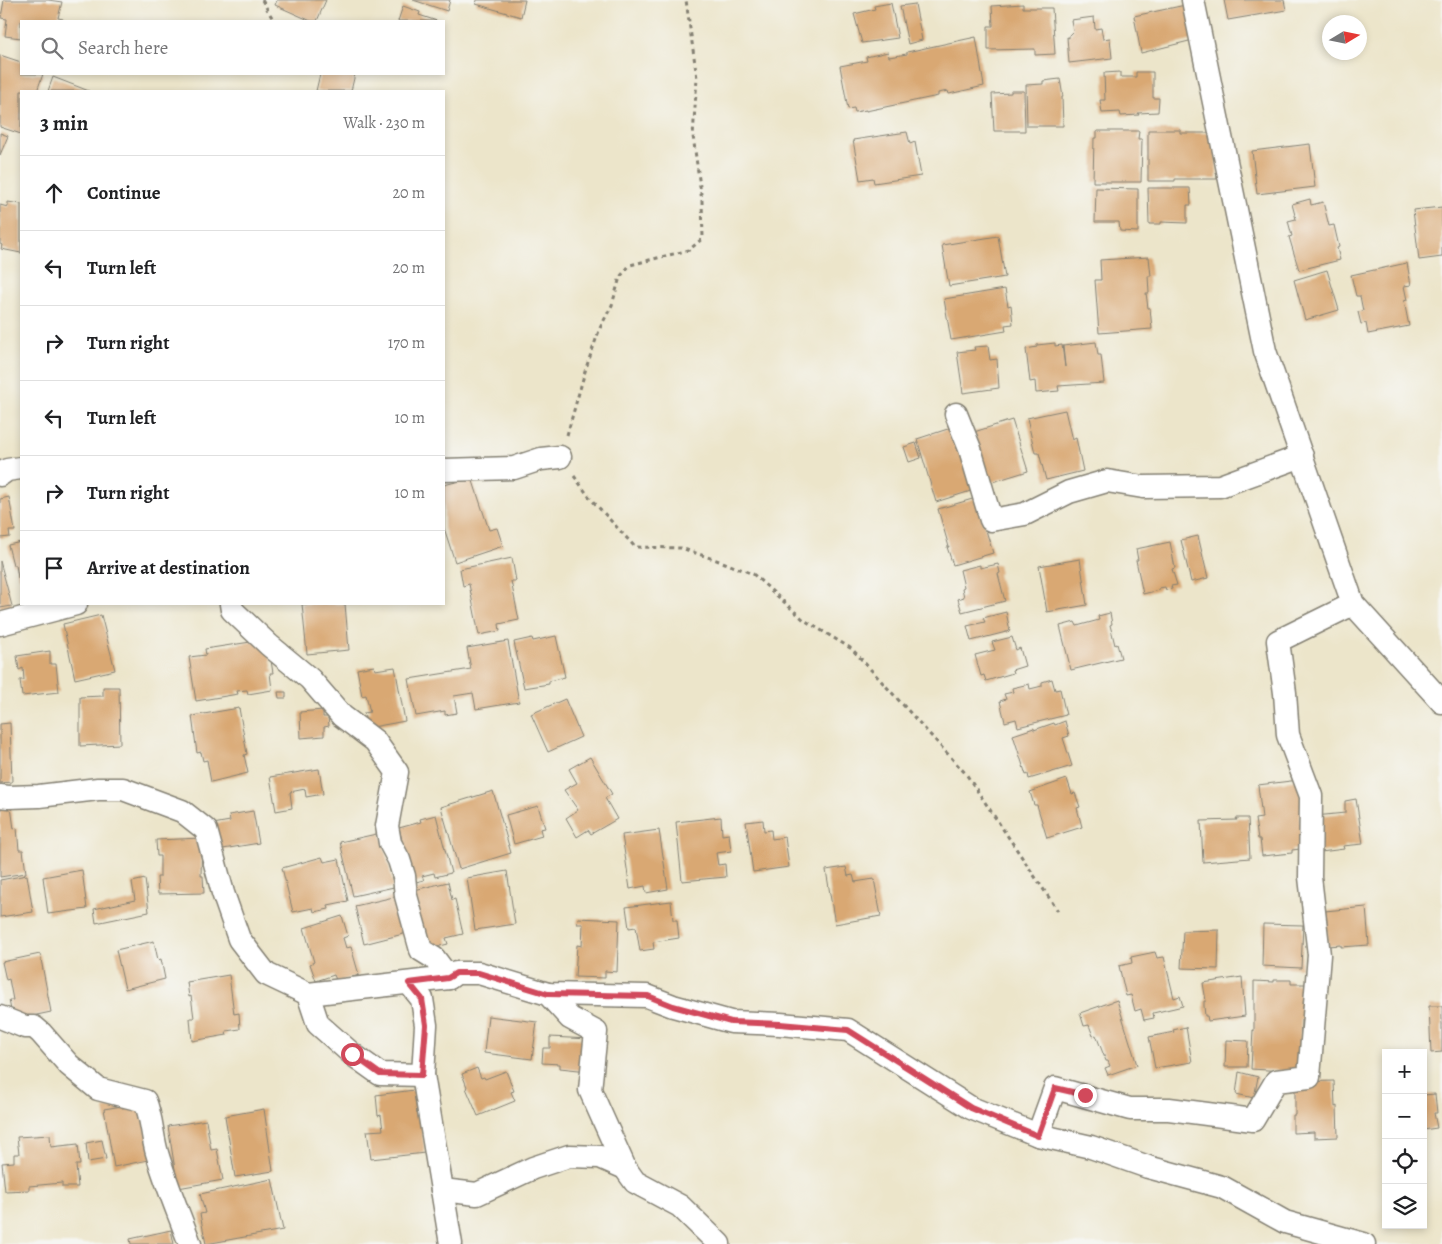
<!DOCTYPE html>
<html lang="en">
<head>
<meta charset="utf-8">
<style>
  :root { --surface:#fff; --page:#f2f2f2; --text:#202124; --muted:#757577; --line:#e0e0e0 }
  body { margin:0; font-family:Alegreya,serif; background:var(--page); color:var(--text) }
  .controls { position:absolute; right:15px; bottom:15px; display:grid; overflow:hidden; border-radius:0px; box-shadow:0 2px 8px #0003 }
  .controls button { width:45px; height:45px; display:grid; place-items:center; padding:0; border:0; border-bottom:1px solid var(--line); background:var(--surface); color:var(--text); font:25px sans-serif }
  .compass { position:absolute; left:1322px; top:15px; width:45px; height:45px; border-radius:50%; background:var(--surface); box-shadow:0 2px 8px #0003; rotate:80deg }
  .stop { position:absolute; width:15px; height:15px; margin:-11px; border:4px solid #d1495b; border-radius:50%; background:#fff }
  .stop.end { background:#d1495b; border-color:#fff; box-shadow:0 1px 5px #0008 }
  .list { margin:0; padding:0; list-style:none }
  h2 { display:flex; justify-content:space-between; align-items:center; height:65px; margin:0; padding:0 20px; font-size:21px }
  h2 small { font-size:16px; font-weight:400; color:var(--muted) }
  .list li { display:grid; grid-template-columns:32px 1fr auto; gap:15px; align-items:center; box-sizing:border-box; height:75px; padding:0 20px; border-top:1px solid var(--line) }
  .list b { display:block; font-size:19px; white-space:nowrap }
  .list em { font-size:16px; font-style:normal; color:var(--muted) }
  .icon { flex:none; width:28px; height:28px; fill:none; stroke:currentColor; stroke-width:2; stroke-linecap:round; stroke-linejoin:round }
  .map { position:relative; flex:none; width:1442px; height:1244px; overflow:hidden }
  .search { position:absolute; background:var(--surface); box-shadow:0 2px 8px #0003; left:20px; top:20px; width:425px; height:55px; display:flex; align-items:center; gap:12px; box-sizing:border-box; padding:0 18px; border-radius:0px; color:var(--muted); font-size:19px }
  .panel { position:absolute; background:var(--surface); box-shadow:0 2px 8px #0003; left:20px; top:90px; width:425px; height:515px; border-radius:0px }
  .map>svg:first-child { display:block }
</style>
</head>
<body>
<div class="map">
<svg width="1442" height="1244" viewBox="0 0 1442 1244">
  <rect width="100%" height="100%" fill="#f6f6f2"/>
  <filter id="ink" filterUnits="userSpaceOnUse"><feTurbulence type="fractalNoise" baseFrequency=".02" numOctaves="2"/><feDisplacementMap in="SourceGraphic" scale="10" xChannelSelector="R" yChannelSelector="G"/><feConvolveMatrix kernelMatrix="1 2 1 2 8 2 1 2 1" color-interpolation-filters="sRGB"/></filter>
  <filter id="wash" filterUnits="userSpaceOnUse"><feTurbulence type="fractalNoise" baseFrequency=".0096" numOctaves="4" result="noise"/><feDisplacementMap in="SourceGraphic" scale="20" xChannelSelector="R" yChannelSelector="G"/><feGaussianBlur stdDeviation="1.12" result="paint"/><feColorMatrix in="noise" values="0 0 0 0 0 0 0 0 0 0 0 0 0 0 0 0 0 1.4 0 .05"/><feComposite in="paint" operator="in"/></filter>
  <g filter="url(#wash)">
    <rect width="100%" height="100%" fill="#ece5ca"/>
    <g id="blocks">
      <!-- building -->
      <g fill="#d9a873">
        <path d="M4 0H48L62 2 58 18 63 19V21H21V38L5 36 7 19 1 18Z"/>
        <path d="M277 0H326L317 21H311L275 5Z"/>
        <path d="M413 0H450L447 11Z"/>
        <path d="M477 0H525L521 17 476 4Z"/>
        <path d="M1224 0H1284L1286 10 1228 20Z"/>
        <path d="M891 3 898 38 862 43 854 14 875 9 874 6Z"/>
        <path d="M915 4 922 40 908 44 900 6Z"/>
        <path d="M1023 4V8H1052L1055 54 1035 55V49L988 50V26H993L992 6Z"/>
        <path d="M1190 4 1197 39 1141 53 1134 16Z"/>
        <path d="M403 6 420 12 419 15 437 21H398Z"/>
        <path d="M1094 17 1095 29 1101 28 1103 39 1110 38 1112 58 1069 63 1067 37 1069 38V35L1073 31 1071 20Z"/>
        <path d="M976 37 984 86 949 94 948 91 938 93V96L866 111V110L855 112 854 108 848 109 840 66 867 61 866 57 888 52 889 57 907 54V52Z"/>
        <path d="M0 55 21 62V74H43L37 91H21V134L0 127Z"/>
        <path d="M1120 72V77H1136V72H1153V98H1159L1158 112 1138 113 1139 115 1121 116 1120 112 1102 113 1100 100H1105L1104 73Z"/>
        <path d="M320 74H355L351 91H316Z"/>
        <path d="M53 77 89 91H48Z"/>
        <path d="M1060 79 1063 97H1062L1063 126H1027L1026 85 1043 84V81Z"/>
        <path d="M1011 91H1024L1025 131H994L992 94 1011 93Z"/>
        <path d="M1148 130H1180V133H1216L1217 179H1175V181H1148Z"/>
        <path d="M1097 131H1139L1138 139H1142L1141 182H1093L1094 138H1097Z"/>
        <path d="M907 132 910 144 915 142 921 176 874 183 873 178 860 180 853 140Z"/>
        <path d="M0 133 8 136 0 155Z"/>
        <path d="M1310 144 1315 187 1257 194 1252 151Z"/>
        <path d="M1096 188 1138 189V232L1120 231 1119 222H1095Z"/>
        <path d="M1148 188H1190L1191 205H1187V223L1161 222V224H1149Z"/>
        <path d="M1310 199 1311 205 1323 202 1329 226 1334 225 1339 247 1337 248 1340 260 1299 270 1289 237 1292 236 1288 221 1296 219 1292 204Z"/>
        <path d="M8 202 21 204V253L1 249 2 245 0 244V205L8 207Z"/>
        <path d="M1442 207V257L1419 260 1413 210Z"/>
        <path d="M998 236 1005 277 949 286 942 245Z"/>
        <path d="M1149 257 1151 276H1148L1149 293H1146L1148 308H1150L1152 329 1099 333 1095 280H1101L1100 260Z"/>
        <path d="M1407 263 1411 285 1404 286 1407 300 1404 301 1409 326 1368 334 1366 323 1361 324 1358 312 1363 311 1360 296H1356L1351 275Z"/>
        <path d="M1327 270 1339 310 1305 320 1294 280Z"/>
        <path d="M1005 289 1008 306 1011 305 1013 324 1005 325 1006 331 951 340 944 299Z"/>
        <path d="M1096 342 1098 355H1101L1104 383 1058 386 1059 391 1036 393 1035 381 1030 382 1026 349 1037 347V345L1055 343V346L1062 345 1065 367 1063 346Z"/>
        <path d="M988 346 990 360 997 359 999 388 963 393 957 352 975 350 974 347Z"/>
        <path d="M1065 410 1072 440 1076 438 1083 471 1046 480 1039 453H1035L1027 418Z"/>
        <path d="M1012 420 1028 471 989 483 974 432Z"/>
        <path d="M957 426 977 489 936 502 917 439Z"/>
        <path d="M916 443 921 458 909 462 904 447Z"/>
        <path d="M472 478 489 530 497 528 503 546 455 562 444 528V485Z"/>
        <path d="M9 497 15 531H9L10 537 0 538V499Z"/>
        <path d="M976 498 993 553 953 565 947 547H949L938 509Z"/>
        <path d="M1198 536 1208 578 1191 582 1181 540Z"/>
        <path d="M21 542V578H18L16 565H13L8 545Z"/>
        <path d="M1170 542 1175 568 1172 569 1177 585 1171 586 1172 589 1166 590 1165 587 1159 588V590L1143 594 1136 560H1138L1136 549Z"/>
        <path d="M512 558 516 581H511L519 620 499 624 500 631 479 635 469 584 463 586 460 569Z"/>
        <path d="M1080 559 1087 605 1047 612 1039 566Z"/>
        <path d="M0 561 12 606 0 608Z"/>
        <path d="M998 564 1000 573 998 574 1005 601 962 612 958 599 964 597 962 588 964 587 960 570 980 565V568Z"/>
        <path d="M302 604H345L349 650 307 654Z"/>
        <path d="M1006 612 1010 631 971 641 967 626 985 622 983 618Z"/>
        <path d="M1110 613 1112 624 1110 625 1115 645 1117 644 1121 658 1071 670 1060 626 1075 622 1077 626 1099 620 1098 616Z"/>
        <path d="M101 615 115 670 75 679 63 624Z"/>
        <path d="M556 636 565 677 549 681V684L524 688 514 642 532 638 533 641Z"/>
        <path d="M1012 637 1016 650 1020 648 1025 666 1012 670 1013 673 986 681 984 675 981 676 975 655 995 650 992 642Z"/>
        <path d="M257 641 269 648 273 673H270L272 690 248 694 247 690 237 691 238 694 196 701 189 657 206 655 205 649Z"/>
        <path d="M508 641 519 702 476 709 473 693 454 696 457 713 445 715V711L416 716 409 679 471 669 467 648Z"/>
        <path d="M50 651V664H56L59 692 22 696 20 680H24L23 668 19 670 17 656Z"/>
        <path d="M374 666 375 670 395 667 405 721 367 728 364 713 370 712 366 695 362 696 357 669Z"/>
        <path d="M1052 679 1055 690 1060 689 1066 715 1018 727 1016 719 1005 722 1000 701 1006 699 1004 694 1013 692 1012 688 1029 684 1030 689 1042 686V682Z"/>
        <path d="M103 687H119L120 744 80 746V697L103 696Z"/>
        <path d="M278 692H286V698H279Z"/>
        <path d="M565 699 581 737 548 752 531 714Z"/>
        <path d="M239 708 247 754 244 755 248 773 211 782 207 760 203 761 201 752 197 753 192 716Z"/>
        <path d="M323 710V717H328L329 726 324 727V736L301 738 300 712Z"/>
        <path d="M1065 721 1069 736 1063 738 1072 766 1029 779 1028 774 1026 775 1013 735 1034 728V730L1054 723 1055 725Z"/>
        <path d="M10 723 12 782 0 783V724Z"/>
        <path d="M590 757 612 794 605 798 617 819 591 834 588 830 577 837 566 818 578 810 564 790 577 783 569 769Z"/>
        <path d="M319 769 323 794 306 797 305 789 290 792 292 808 276 811 270 777Z"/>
        <path d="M1067 779 1072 794 1075 793 1080 807 1077 808 1082 827 1047 838 1037 805H1034L1030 792Z"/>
        <path d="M1299 780 1303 814 1299 815 1301 827 1308 848 1292 850V853L1262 856 1260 839H1258L1255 819 1262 818 1258 785Z"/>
        <path d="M493 791 511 853 459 869 441 807Z"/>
        <path d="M1356 799 1363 844 1343 846 1344 849 1321 852 1315 816 1345 813V801Z"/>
        <path d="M538 806 545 828 540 829 542 836 514 844 506 815Z"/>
        <path d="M11 807 14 829 17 828 19 850H23L26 873 0 877V809Z"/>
        <path d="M253 811 259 843 217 850 213 824 230 821 229 815Z"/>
        <path d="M436 815 451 873 435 877 434 873 422 876 424 880 408 884V866L399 828 421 822 420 819Z"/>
        <path d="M721 817 722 835 729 834 731 851 716 853 718 865 725 864 726 877 682 881 676 822Z"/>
        <path d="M1236 818H1248L1250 858 1203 862 1201 821 1237 820Z"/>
        <path d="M763 820 764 831 771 830 772 839 785 837 789 867 753 872 746 822Z"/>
        <path d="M659 830 668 889 646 893 645 886 630 889 622 835Z"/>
        <path d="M381 833 394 887 353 896 340 842Z"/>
        <path d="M202 838 201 876H203L204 893 158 894 157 877H160V856H157L156 840Z"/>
        <path d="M322 857 324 862 339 859 348 901 328 905 329 909 314 912 313 908 293 912 282 868Z"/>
        <path d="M846 867 848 876 853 875 855 882 874 879 881 916 835 924 826 870Z"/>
        <path d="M82 870 87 909 48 914 43 877Z"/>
        <path d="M507 871 515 924 475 930 467 878Z"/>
        <path d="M27 875 33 912 0 917V880Z"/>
        <path d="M145 879 149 912 96 923 94 909 135 900 132 882Z"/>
        <path d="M448 882 452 900 455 899 463 934 446 938 448 944 424 950 410 891Z"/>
        <path d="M398 896 407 933 364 944 355 906Z"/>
        <path d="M671 901 673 920H677L679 938 653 942 654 949 640 951 636 927 629 928 626 907Z"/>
        <path d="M1366 907 1369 945 1341 947V945L1328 946 1325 911Z"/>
        <path d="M342 916 348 936 343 938 346 948 351 947 359 975 337 982 334 975 316 981 310 964 314 962 304 928Z"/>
        <path d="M578 918 619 920 617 972 605 971V978L575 977 577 945 582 946 583 924H577Z"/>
        <path d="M1263 924 1303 925 1301 968 1262 966Z"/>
        <path d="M1219 930 1218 969 1181 968 1183 931Z"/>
        <path d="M154 941 158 960 161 959 165 979 125 989 116 950Z"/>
        <path d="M1155 952 1157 958 1164 957 1174 998 1180 996 1183 1006 1153 1013 1154 1018 1144 1020 1141 1009 1135 1011 1131 995 1126 996 1119 966 1132 963 1131 957Z"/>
        <path d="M40 954 51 1012 13 1020 9 1000H13L9 979 6 980 2 962Z"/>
        <path d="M229 975 234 1014 239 1013 240 1029 226 1031 227 1035 192 1041 190 1018H194L191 996 189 997 187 982Z"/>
        <path d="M1242 977 1245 1016 1208 1021 1207 1016H1205L1204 1006V1001H1206L1203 983Z"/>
        <path d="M1274 980H1291V984H1309V997H1304L1305 1020H1301L1300 1072 1251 1069 1253 1030 1254 1031V981L1274 982Z"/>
        <path d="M1117 1000 1137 1065 1108 1075 1105 1068 1110 1066 1108 1061H1106L1096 1035 1093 1036 1089 1025 1084 1026 1080 1013Z"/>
        <path d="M1429 1006H1442V1052L1431 1053Z"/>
        <path d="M488 1016 537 1022 532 1059 484 1053Z"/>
        <path d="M1186 1027 1192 1062 1155 1068 1149 1037 1174 1032 1173 1030Z"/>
        <path d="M550 1037 589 1039 588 1071 560 1068V1064L542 1063 543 1048H550Z"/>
        <path d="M1226 1040 1248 1041 1247 1067H1225Z"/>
        <path d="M477 1068 481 1078 484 1077 485 1079 506 1071 514 1091 511 1092 515 1101 478 1116 466 1088 467 1087 462 1074Z"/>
        <path d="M1239 1072 1258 1077 1254 1098 1236 1094Z"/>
        <path d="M1334 1081 1335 1107 1337 1106 1338 1137 1314 1138V1132L1293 1133V1115H1295V1082Z"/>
        <path d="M414 1090 417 1114H420L425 1153 371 1159 367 1131 383 1130 381 1115 378 1116 376 1095Z"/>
        <path d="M1435 1094 1437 1113H1434L1437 1128 1423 1130V1095Z"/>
        <path d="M142 1105 153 1159 114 1167 104 1109 122 1106V1108Z"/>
        <path d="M264 1109 273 1171 235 1177 225 1116Z"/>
        <path d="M206 1120 211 1150 217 1149 223 1180 178 1188 168 1126Z"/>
        <path d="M50 1135 51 1147 78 1144 80 1165H76L78 1187H62V1183L29 1186V1190L5 1191 2 1163 14 1162V1154H19L17 1137Z"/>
        <path d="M102 1140 106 1159 88 1162 86 1143Z"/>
        <path d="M272 1179 283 1230 206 1244 200 1214 205 1213 200 1194Z"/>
        <path d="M171 1230 174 1244H131L130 1239Z"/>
      </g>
    </g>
  </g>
  <g filter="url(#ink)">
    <use href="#blocks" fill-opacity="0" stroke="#848073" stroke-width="1"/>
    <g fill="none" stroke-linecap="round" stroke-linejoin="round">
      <defs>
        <g id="street">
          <path d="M1193 0 1265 351 1353 604 1442 702"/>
          <path d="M956 414 970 449 991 520 1025 514 1069 492 1107 481 1143 487 1220 486 1302 456"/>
          <path d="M444 470 514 468 541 459 560 457"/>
          <path d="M0 475 7 470 21 468"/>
          <path d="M231 604 232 610 269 645 310 679 342 716 375 741 397 772 387 826 390 843 399 860 404 876 406 896 421 950 434 958 449 978"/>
          <path d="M0 624 76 604"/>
          <path d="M0 796 9 797 39 796 98 789H123L182 811 206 830 223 893 239 939 266 974 308 994 449 978 456 973H479L548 994 647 996 673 1006 731 1022 780 1024 848 1030 971 1108 1038 1135 1091 1147 1148 1167 1222 1187 1285 1222 1364 1244"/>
          <path d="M409 983 422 999 426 1025 423 1075 451 1244"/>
          <path d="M308 994 318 1024 352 1054 380 1074 423 1075"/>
          <path d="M548 994 570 1018 596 1032 590 1090 625 1168"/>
          <path d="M0 1017 25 1027H34L41 1033 69 1065 98 1089 145 1101C152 1118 152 1136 157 1153 166 1184 179 1214 190 1244"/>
          <path d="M1038 1135 1055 1088 1130 1109H1169L1253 1120 1276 1081 1309 1077 1319 955 1310 877 1311 796 1288 735 1285 693 1278 641 1353 604"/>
          <path d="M442 1190 477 1194 533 1168 569 1156 600 1157 625 1168 635 1182 680 1206 719 1244"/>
        </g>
      </defs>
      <!-- street casing -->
      <use href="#street" stroke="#848073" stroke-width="25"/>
      <!-- path -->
      <g stroke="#848073" stroke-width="3" stroke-dasharray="4 4" stroke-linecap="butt">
        <path d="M262 0 274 21"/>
        <path d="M567 435 586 368 600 328 612 305 620 277 630 265 689 250 703 238 702 201 693 136 697 78 686 0"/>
        <path d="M574 476 590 498 635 547 681 548 725 563 753 574 804 620 852 649 966 774 1058 911"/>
      </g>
      <!-- street -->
      <use href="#street" stroke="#fff" stroke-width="22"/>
    </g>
  </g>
  <g fill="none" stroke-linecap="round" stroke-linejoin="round" filter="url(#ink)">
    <!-- route -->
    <path stroke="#d1495b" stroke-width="6" d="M352 1054 380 1074 422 1075 426 1025 422 999 409 983 448 978 456 973H479L548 994 648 996 673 1006 731 1022 780 1024 848 1030 971 1108 1038 1136 1055 1088 1085 1095"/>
  </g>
</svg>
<div class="controls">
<button>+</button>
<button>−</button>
<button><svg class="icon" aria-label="locate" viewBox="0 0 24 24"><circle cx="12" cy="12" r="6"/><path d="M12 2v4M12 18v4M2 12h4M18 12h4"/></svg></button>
<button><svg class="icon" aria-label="layers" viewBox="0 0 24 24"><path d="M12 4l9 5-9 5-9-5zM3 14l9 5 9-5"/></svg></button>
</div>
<svg class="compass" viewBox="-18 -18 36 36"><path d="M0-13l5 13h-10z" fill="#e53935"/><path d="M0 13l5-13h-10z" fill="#757577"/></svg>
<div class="stop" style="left:352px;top:1054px"></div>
<div class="stop end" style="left:1085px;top:1095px"></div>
<div class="search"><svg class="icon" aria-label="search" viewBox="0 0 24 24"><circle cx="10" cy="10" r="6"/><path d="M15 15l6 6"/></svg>Search here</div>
<section class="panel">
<h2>3 min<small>Walk · 230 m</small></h2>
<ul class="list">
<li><svg class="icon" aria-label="ahead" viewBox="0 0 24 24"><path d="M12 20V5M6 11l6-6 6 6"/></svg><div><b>Continue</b></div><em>20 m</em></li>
<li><svg class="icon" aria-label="left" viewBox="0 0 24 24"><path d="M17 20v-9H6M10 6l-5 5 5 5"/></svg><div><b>Turn left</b></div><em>20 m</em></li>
<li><svg class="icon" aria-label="right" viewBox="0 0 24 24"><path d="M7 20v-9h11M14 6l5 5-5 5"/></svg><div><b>Turn right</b></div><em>170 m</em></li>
<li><svg class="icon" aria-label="left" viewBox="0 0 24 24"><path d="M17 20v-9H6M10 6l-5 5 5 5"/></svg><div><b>Turn left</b></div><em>10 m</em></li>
<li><svg class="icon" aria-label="right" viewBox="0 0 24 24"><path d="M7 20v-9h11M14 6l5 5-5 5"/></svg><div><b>Turn right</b></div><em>10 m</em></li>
<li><svg class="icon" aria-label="arrive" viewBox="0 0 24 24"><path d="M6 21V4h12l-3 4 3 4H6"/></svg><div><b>Arrive at destination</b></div></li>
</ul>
</section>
</div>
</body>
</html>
